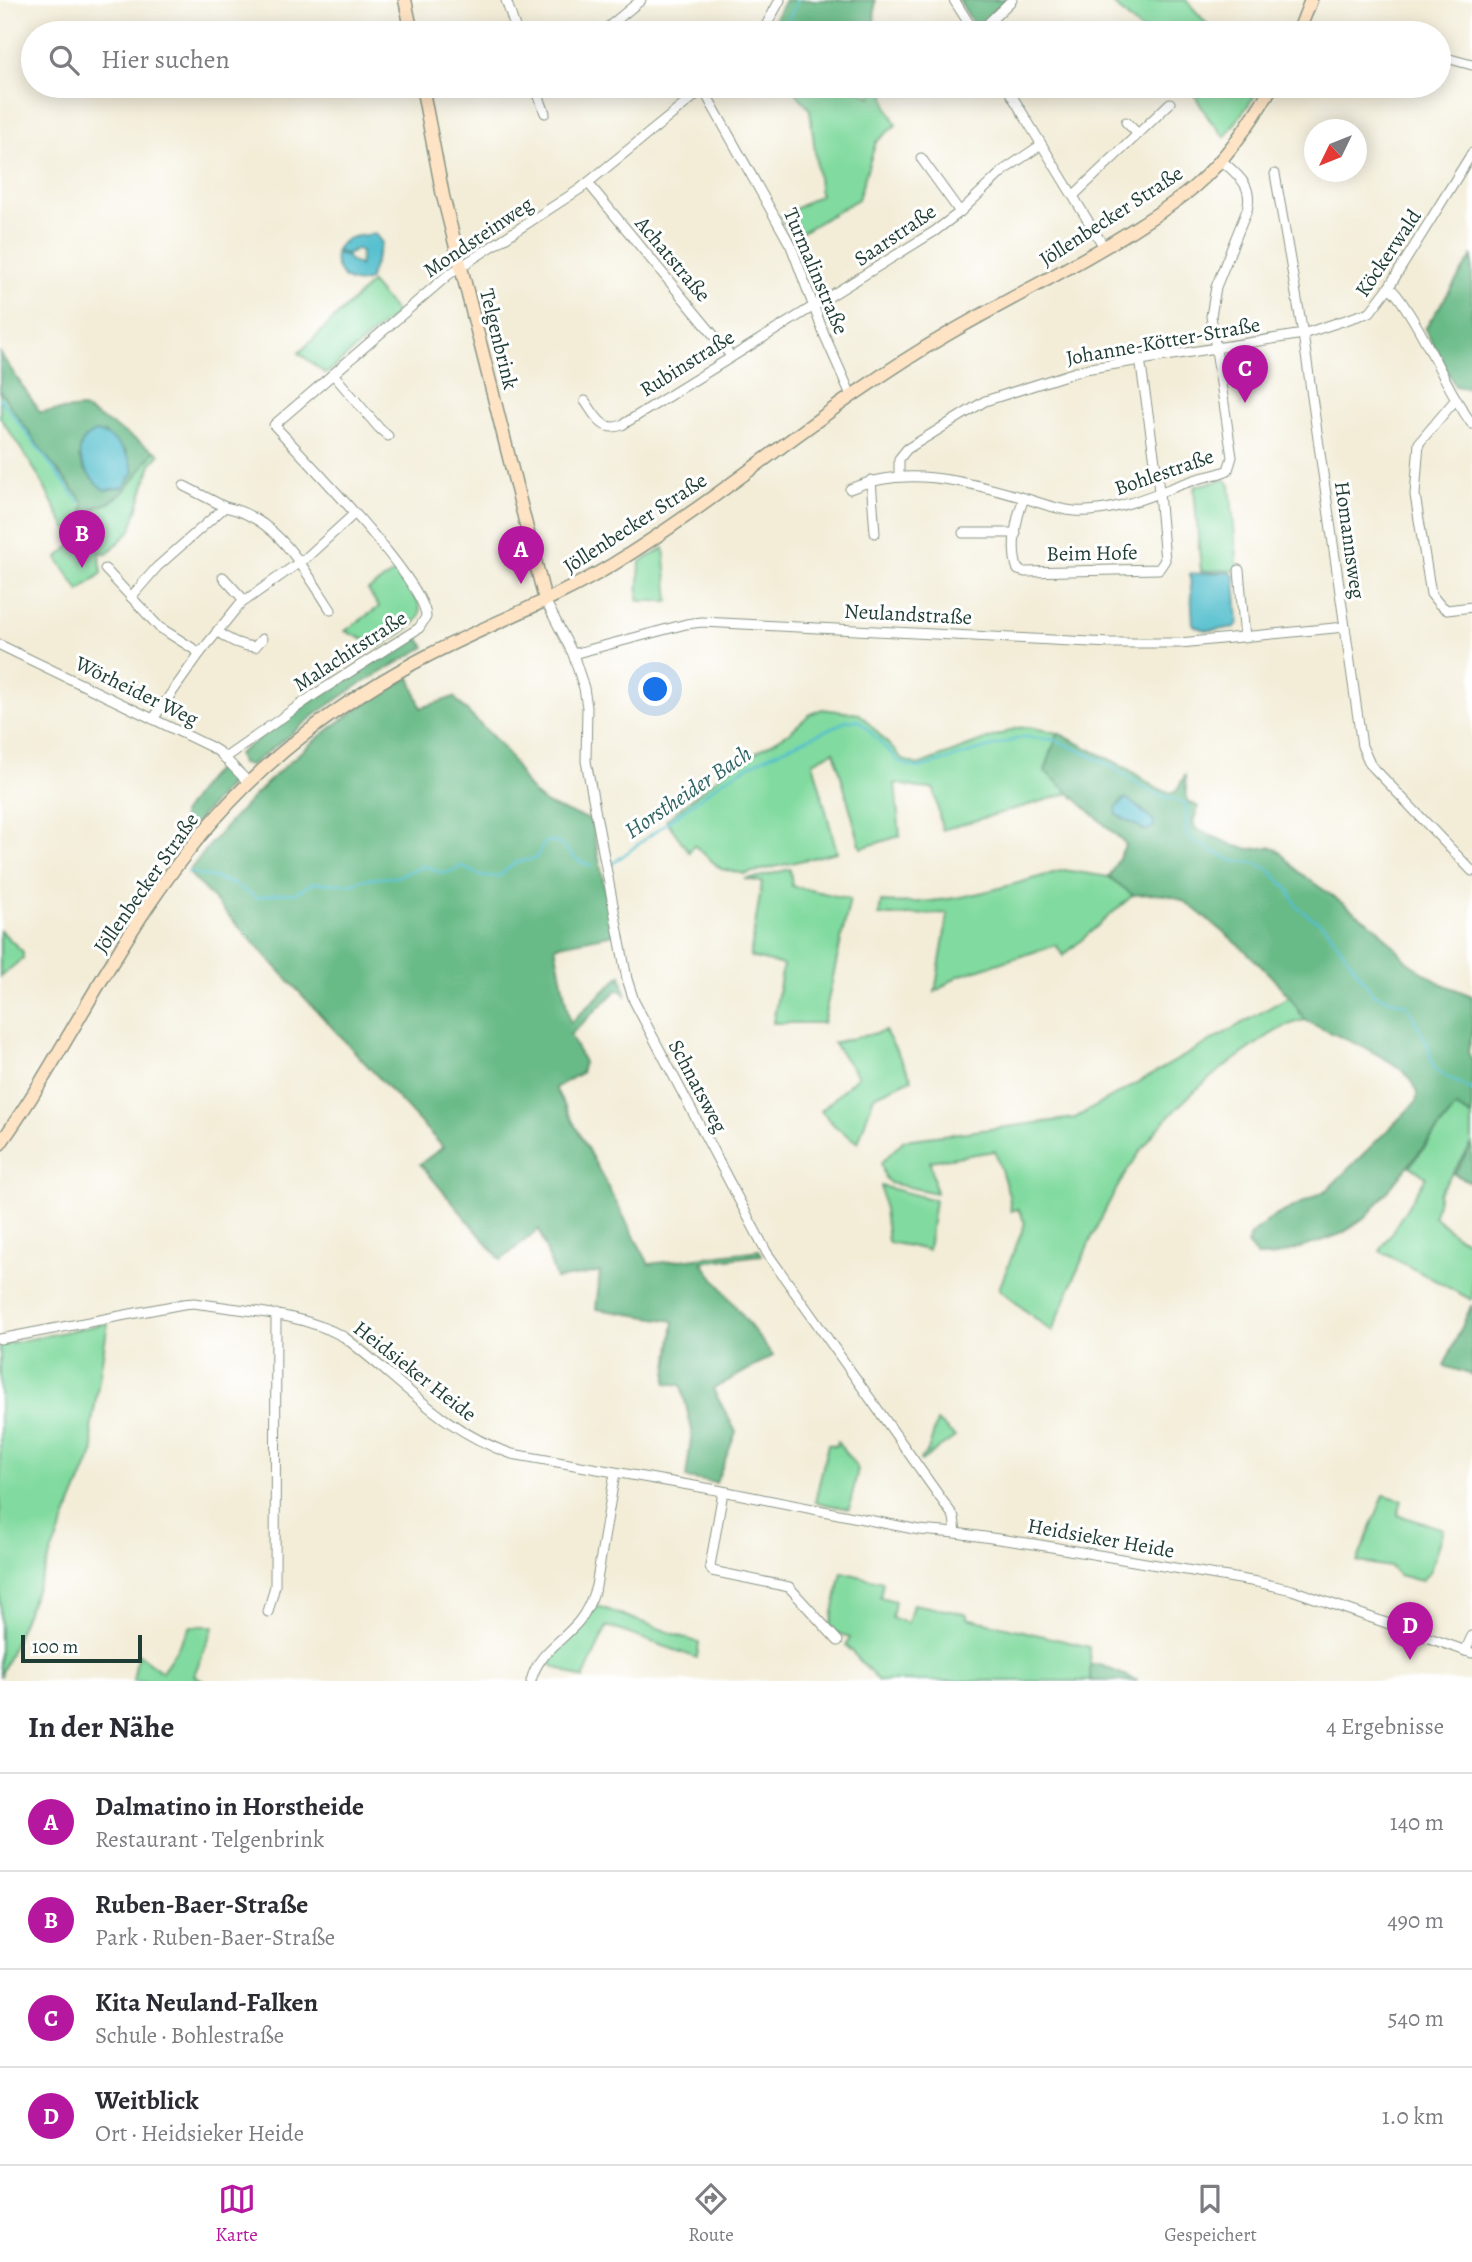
<!DOCTYPE html>
<html lang="de">
<head>
<meta charset="utf-8">
<style>
  :root { --surface:#fff; --page:#f2f2f3; --text:#2b2b33; --muted:#7c7c81; --line:#e1e1e2; --accent:#b5179e }
  body { margin:0; font-family:Alegreya,serif; background:var(--page); color:var(--text) }
  .compass { position:absolute; left:1304px; top:119px; width:63px; height:63px; border-radius:50%; background:var(--surface); box-shadow:0 4px 18px #0003; rotate:227deg }
  .scale { position:absolute; left:21px; bottom:18px; width:121px; box-sizing:border-box; padding-left:7px; border:4px solid #1f3d34; border-top:0; font-size:19px; line-height:24px; white-space:nowrap; color:#1f3d34; -webkit-text-stroke:5px #fff; paint-order:stroke }
  .you { position:absolute; left:656px; top:690px; width:24px; height:24px; margin:-18px; border:5px solid #fff; border-radius:50%; background:#1a73e8; box-shadow:0 0 0 10px #1a73e833 }
  .badge { display:grid; place-items:center; width:46px; height:46px; border-radius:50%; background:var(--accent); color:#fff; font-size:23px; font-weight:700 }
  .pin { position:absolute; translate:-50% -58px; filter:drop-shadow(0 2px 4px #0008) }
  .pin::after { content:''; position:absolute; top:37px; width:24px; height:21px; background:inherit; clip-path:polygon(0 0,100% 0,50% 100%) }
  .list { margin:0; padding:0; list-style:none }
  h2 { display:flex; justify-content:space-between; align-items:center; height:91px; margin:0; padding:0 28px; font-size:30px }
  h2 small { font-size:23px; font-weight:400; color:var(--muted) }
  .list li { display:grid; grid-template-columns:46px 1fr auto; gap:21px; align-items:center; box-sizing:border-box; height:98px; padding:0 28px; border-top:2px solid var(--line) }
  .list b { display:block; font-size:26px; white-space:nowrap }
  .list p { margin:0; font-size:23px; white-space:nowrap; color:var(--muted) }
  .list em { font-size:23px; font-style:normal; color:var(--muted) }
  .icon { flex:none; width:38px; height:38px; fill:none; stroke:currentColor; stroke-width:2; stroke-linecap:round; stroke-linejoin:round }
  .map { position:relative; flex:none; width:1472px; height:1681px; overflow:hidden }
  .search { position:absolute; background:var(--surface); box-shadow:0 4px 18px #0003; left:21px; right:21px; top:21px; height:77px; display:flex; align-items:center; gap:18px; box-sizing:border-box; padding:0 24px; border-radius:38px; color:var(--muted); font-size:26px }
  .sheet { height:483px; background:var(--surface) }
  nav { display:flex; justify-content:space-around; align-items:center; box-sizing:border-box; height:98px; border-top:2px solid var(--line); background:var(--surface); font-size:19px; color:var(--muted) }
  nav a { display:grid; justify-items:center; gap:4px }
  nav .on { color:var(--accent) }
  .map>svg:first-child { display:block }
</style>
</head>
<body>
<div class="map">
<svg width="1472" height="1681" viewBox="0 0 1472 1681">
  <rect width="100%" height="100%" fill="#fff"/>
  <filter id="ink" filterUnits="userSpaceOnUse"><feTurbulence type="fractalNoise" baseFrequency=".0143" numOctaves="2"/><feDisplacementMap in="SourceGraphic" scale="14" xChannelSelector="R" yChannelSelector="G"/><feConvolveMatrix kernelMatrix="1 2 1 2 8 2 1 2 1" color-interpolation-filters="sRGB"/></filter>
  <filter id="wash" filterUnits="userSpaceOnUse"><feTurbulence type="fractalNoise" baseFrequency=".00686" numOctaves="4" result="noise"/><feDisplacementMap in="SourceGraphic" scale="28" xChannelSelector="R" yChannelSelector="G"/><feGaussianBlur stdDeviation="1.57" result="paint"/><feColorMatrix in="noise" values="0 0 0 0 0 0 0 0 0 0 0 0 0 0 0 0 0 1.4 0 .05"/><feComposite in="paint" operator="in"/></filter>
  <g filter="url(#wash)">
    <rect width="100%" height="100%" fill="#f3edd8"/>
    <!-- green -->
    <g fill="#81da9f" stroke="#508c6a" stroke-width="2">
      <path d="M1109 0H1186L1215 33H1144Z"/>
      <path d="M791 86H855L871 97 874 88 884 90 887 106 896 125 876 142 858 199 792 238 781 217 820 195 810 110Z"/>
      <path d="M1189 86H1259L1261 87 1225 137 1209 119Z"/>
      <path d="M371 283 397 313 326 374 299 353Z"/>
      <path d="M0 391 42 451 82 500 84 504 80 534 96 507 110 503 155 451 160 454 151 464 131 530 107 554 99 552 102 573 79 591 57 558 76 541 65 527 38 475 0 417Z"/>
      <path d="M1225 479 1230 485 1238 570 1201 571 1194 489 1196 486Z"/>
      <path d="M664 548 669 601H638L640 562Z"/>
      <path d="M398 570C433 619 426 617 380 647L345 631 379 607 368 590Z"/>
      <path d="M822 709 860 714 903 760 918 765 1017 728 1029 727 1058 733 1045 771 1070 793 942 830 934 789 918 788 895 783 900 836 861 848 834 751 813 762 837 852 745 874 721 869 694 845 689 852 666 820 728 769 790 732 810 714Z"/>
      <path d="M790 869 792 886 850 899 823 1023H773L783 965 750 957 762 882 744 879 755 878Z"/>
      <path d="M1064 870 1109 877 1133 895 1063 956 1056 945 958 976 935 992 948 913 891 916 879 915 881 902C949 906 1000 888 1064 870Z"/>
      <path d="M0 930 23 952V958L0 977Z"/>
      <path d="M1290 996 1306 1020C1281 1024 1261 1041 1241 1055 1131 1129 1100 1215 1052 1332L999 1289 1025 1223 1018 1209 1011 1211 1009 1195 995 1151 930 1161 936 1193 890 1183 885 1178 881 1163 904 1140 1075 1118Z"/>
      <path d="M885 1031 912 1079 874 1096 858 1143 836 1127 821 1111 858 1076 833 1043Z"/>
      <path d="M1456 1107 1472 1116V1144L1439 1193 1434 1216 1456 1236 1472 1243V1300L1380 1251 1426 1177 1410 1166Z"/>
      <path d="M881 1186 935 1200 928 1250 888 1242Z"/>
      <path d="M108 1323 91 1430 94 1450 0 1677V1345Z"/>
      <path d="M937 1421 955 1437 921 1461 920 1459 928 1451Z"/>
      <path d="M837 1441 858 1469 849 1509 815 1502 828 1444 836 1446Z"/>
      <path d="M1384 1495 1402 1500 1398 1515 1443 1529 1430 1572 1421 1581 1399 1575 1390 1567 1357 1562Z"/>
      <path d="M842 1572 883 1582 880 1597 895 1601 892 1618 908 1623 913 1604 967 1614V1618L1090 1647V1681H878L846 1645 850 1638 835 1632 830 1626Z"/>
      <path d="M595 1605 699 1643 697 1658 607 1626 583 1679 544 1662 587 1620Z"/>
      <path d="M191 1626H214L194 1675 203 1681H133L138 1654 162 1672Z"/>
    </g>
    <!-- forest -->
    <g fill="#68ba86" stroke="#447c5d" stroke-width="2" fill-rule="evenodd">
      <path d="M785 0H875L874 33H767Z"/>
      <path d="M959 0H1006L980 25H974Z"/>
      <path d="M1472 256V389L1455 386 1425 329Z"/>
      <path d="M0 353 40 412 83 408 155 451C135 475 128 498 96 507L81 535 84 504 82 500 42 451 0 391ZM104 433 127 452 124 487 104 490 84 469 79 457Z"/>
      <path d="M417 636 425 647 354 688 319 712 251 765 241 764 238 754 324 691Z"/>
      <path d="M410 677 421 708 454 697C471 718 490 731 506 752 518 768 525 788 541 800 554 810 576 814 591 820L614 934 555 946 570 1023 621 975 626 997 623 991 617 990 570 1035 584 1062 581 1073 555 1088 649 1264 759 1250 762 1255 702 1262 773 1356 713 1389 736 1432 716 1483 686 1478 692 1430 681 1385 666 1383 674 1321 596 1309 600 1272 556 1279 539 1229 501 1260 420 1164 443 1147 188 872C248 794 323 724 410 677Z"/>
      <path d="M1058 733 1127 768 1156 788 1172 793 1176 791 1185 776 1187 801 1199 807 1193 822 1196 829 1235 846 1250 849 1271 847 1278 850 1300 873 1376 927 1410 964 1440 983 1472 996V1035L1468 1052 1472 1060V1116L1456 1107 1369 1214 1343 1233 1319 1242 1271 1257 1257 1256 1247 1244 1251 1235 1271 1218 1327 1190 1416 1102C1428 1064 1330 1036 1307 1021 1299 1015 1295 1002 1288 995 1263 966 1233 938 1202 915 1195 910 1188 903 1180 899 1165 893 1149 894 1133 895L1109 877 1126 844 1045 771ZM1123 799 1139 807 1154 821V826L1144 831 1136 824 1117 815 1116 808Z"/>
      <path d="M223 766 233 773 231 783 184 836 182 814C193 799 207 774 223 766Z"/>
      <path d="M1472 1144V1183L1454 1174Z"/>
      <path d="M1472 1304V1375L1444 1366Z"/>
      <path d="M1098 1664 1138 1681H1090V1665Z"/>
    </g>
    <!-- water -->
    <g fill="#54bfce" stroke="#3a7e81" stroke-width="2">
      <path d="M375 234 382 243 369 280C350 289 332 272 336 253L347 256 349 260 360 266 361 252 357 249 347 254 336 251C344 235 358 236 375 234Z"/>
      <path d="M96 432C116 436 130 454 134 472L124 487 104 490C87 476 64 445 96 432Z"/>
      <path d="M1230 572 1235 576 1238 623 1235 627C1221 629 1203 634 1193 624L1190 574Z"/>
      <path d="M1126 798 1154 821V826L1147 831 1117 815 1116 808Z"/>
    </g>
    <g fill="none" stroke-linecap="round" stroke-linejoin="round">
      <!-- stream -->
      <g stroke="#54bfce" stroke-width="2.5">
        <path d="M784 33 797 0"/>
        <path d="M0 398 79 502"/>
        <path d="M612 864 725 779 766 757 847 721 859 720 898 761 906 765 919 768 1024 737 1056 740 1106 763 1151 792 1186 804V835L1190 840 1233 861 1256 863 1268 869 1288 889 1298 908 1327 928 1373 994 1407 1005 1428 1045 1433 1066 1438 1072 1472 1090"/>
        <path d="M188 872 216 878 237 886 257 898 275 894 296 893 313 883 351 884 365 879 396 877 424 866C445 870 436 880 461 866L484 877 499 876 515 863 536 858 545 842C568 838 570 865 593 865"/>
      </g>
    </g>
  </g>
  <g filter="url(#ink)">
    <g fill="none" stroke-linecap="round" stroke-linejoin="round">
      <defs>
        <g id="street">
          <path d="M506 0 517 33"/>
          <path d="M954 0 975 33"/>
          <path d="M1339 31 1348 33"/>
          <path d="M601 33 641 0"/>
          <path d="M762 33 780 0"/>
          <path d="M978 33 1012 0"/>
          <path d="M1439 56 1472 65"/>
          <path d="M535 86 545 113"/>
          <path d="M1006 86 1104 247"/>
          <path d="M703 89 791 246 824 334 851 395"/>
          <path d="M1012 95 1022 86"/>
          <path d="M1126 122 1138 134 1170 103"/>
          <path d="M921 158 960 212"/>
          <path d="M1275 174 1303 334 1362 746 1370 764 1472 871"/>
          <path d="M588 183 731 356"/>
          <path d="M1074 195 1138 134"/>
          <path d="M1389 287C1398 294 1403 304 1409 313 1432 349 1447 390 1472 424"/>
          <path d="M333 374 379 428 388 436"/>
          <path d="M1456 399 1419 443 1415 495 1431 594 1439 604 1447 610 1472 607"/>
          <path d="M585 401C595 415 602 433 622 425L935 231 960 212 1004 170 1041 145"/>
          <path d="M899 475V459L907 449 985 401 1085 369 1303 334 1370 312 1389 287 1472 153"/>
          <path d="M871 480 875 533"/>
          <path d="M184 486 225 507"/>
          <path d="M850 489C904 465 963 481 1017 496 1036 501 1054 509 1074 511 1116 514 1157 492 1197 479 1207 476 1218 475 1228 470L1232 457 1211 316 1216 287 1247 210C1254 186 1238 175 1221 160"/>
          <path d="M1024 498C1016 518 1010 549 1018 570L1025 572 1159 569 1165 560 1158 482 1140 359"/>
          <path d="M963 533H1016"/>
          <path d="M105 569 159 627 200 653"/>
          <path d="M1239 570 1245 638"/>
          <path d="M223 577 244 600"/>
          <path d="M131 597 157 567 225 507C277 517 304 569 331 610"/>
          <path d="M545 600 573 654 584 688 587 707 586 761 627 979 634 1001 767 1253 954 1517 956 1533"/>
          <path d="M217 631C228 640 241 646 255 647L262 639"/>
          <path d="M0 645 211 747 219 752 249 783"/>
          <path d="M573 654 686 624 702 622 1110 643H1180L1345 627"/>
          <path d="M153 719 200 653 239 605 307 557 354 514"/>
          <path d="M225 758 314 695 419 628 426 617C426 582 303 457 274 425L448 275 580 189 707 86"/>
          <path d="M0 1339 183 1304 194 1303C245 1311 298 1312 344 1337 400 1379 444 1432 512 1454L717 1490 919 1530 956 1533 1034 1544 1257 1582 1292 1590 1472 1653"/>
          <path d="M723 1492 710 1566 712 1571 789 1587 838 1641"/>
          <path d="M268 1612 275 1586 276 1314"/>
          <path d="M1465 1651 1472 1636"/>
          <path d="M531 1681C538 1652 561 1643 579 1621 588 1610 592 1599 596 1586L615 1473"/>
        </g>
        <g id="secondary">
          <path d="M405 0 412 33"/>
          <path d="M1298 33 1311 0"/>
          <path d="M422 86 443 196 545 600"/>
          <path d="M0 1144C54 1068 95 984 148 906 190 843 241 784 301 737 341 706 384 678 429 655 490 624 554 600 612 565 728 494 830 402 948 334 1011 297 1078 266 1140 225 1159 213 1178 201 1195 186 1227 158 1251 123 1272 86"/>
        </g>
      </defs>
      <!-- street casing -->
      <use href="#street" stroke="#899586" stroke-width="11"/>
      <!-- secondary casing -->
      <use href="#secondary" stroke="#899586" stroke-width="15"/>
      <!-- street -->
      <use href="#street" stroke="#fff" stroke-width="9"/>
      <!-- secondary -->
      <use href="#secondary" stroke="#fee4c5" stroke-width="12"/>
    </g>
  </g>
  <g text-anchor="middle" dominant-baseline="central" stroke-width="6" stroke-linejoin="round" paint-order="stroke">
    <!-- street labels -->
    <g font-size="21" fill="#1f3d34" stroke="#fff">
      <text transform="translate(1111 216) rotate(-33)">Jöllenbecker Straße</text>
      <text transform="translate(895 235) rotate(-34)">Saarstraße</text>
      <text transform="translate(478 237) rotate(-34)">Mondsteinweg</text>
      <text transform="translate(1388 253) rotate(-56)">Köckerwald</text>
      <text transform="translate(673 259) rotate(50)">Achatstraße</text>
      <text transform="translate(816 271) rotate(67)">Turmalinstraße</text>
      <text transform="translate(499 339) rotate(76)">Telgenbrink</text>
      <text transform="translate(1163 341) rotate(-10)">Johanne-Kötter-Straße</text>
      <text transform="translate(687 363) rotate(-32)">Rubinstraße</text>
      <text transform="translate(1164 472) rotate(-19)">Bohlestraße</text>
      <text transform="translate(635 523) rotate(-33)">Jöllenbecker Straße</text>
      <text transform="translate(1350 540) rotate(82)">Homannsweg</text>
      <text transform="translate(1092 553) rotate(-1)">Beim Hofe</text>
      <text transform="translate(908 614) rotate(3)">Neulandstraße</text>
      <text transform="translate(350 651) rotate(-33)">Malachitstraße</text>
      <text transform="translate(137 691) rotate(26)">Wörheider Weg</text>
      <text transform="translate(146 883) rotate(-55)">Jöllenbecker Straße</text>
      <text transform="translate(698 1086) rotate(62)">Schnatsweg</text>
      <text transform="translate(415 1371) rotate(38)">Heidsieker Heide</text>
      <text transform="translate(1101 1538) rotate(10)">Heidsieker Heide</text>
    </g>
    <!-- water labels -->
    <g font-size="23" font-style="italic" fill="#2f6462" stroke="#fff">
      <text transform="translate(688 792) rotate(-34)">Horstheider Bach</text>
    </g>
  </g>
</svg>
<svg class="compass" viewBox="-18 -18 36 36"><path d="M0-13l5 13h-10z" fill="#e53935"/><path d="M0 13l5-13h-10z" fill="#7c7c81"/></svg>
<div class="scale">100 m</div>
<div class="you"></div>
<div class="pin badge" style="left:521px;top:584px">A</div>
<div class="pin badge" style="left:82px;top:568px">B</div>
<div class="pin badge" style="left:1245px;top:403px">C</div>
<div class="pin badge" style="left:1410px;top:1660px">D</div>
<div class="search"><svg class="icon" aria-label="search" viewBox="0 0 24 24"><circle cx="10" cy="10" r="6"/><path d="M15 15l6 6"/></svg>Hier suchen</div>
</div>
<section class="sheet">
<h2>In der Nähe<small>4 Ergebnisse</small></h2>
<ul class="list">
<li><span class="badge">A</span><div><b>Dalmatino in Horstheide</b><p>Restaurant · Telgenbrink</p></div><em>140 m</em></li>
<li><span class="badge">B</span><div><b>Ruben-Baer-Straße</b><p>Park · Ruben-Baer-Straße</p></div><em>490 m</em></li>
<li><span class="badge">C</span><div><b>Kita Neuland-Falken</b><p>Schule · Bohlestraße</p></div><em>540 m</em></li>
<li><span class="badge">D</span><div><b>Weitblick</b><p>Ort · Heidsieker Heide</p></div><em>1.0 km</em></li>
</ul>
</section>
<nav>
<a class="on"><svg class="icon" aria-label="map" viewBox="0 0 24 24"><path d="M3 6l6-2 6 2 6-2v14l-6 2-6-2-6 2zM9 4v14M15 6v14"/></svg>Karte</a>
<a><svg class="icon" aria-label="directions" viewBox="0 0 24 24"><path d="M12 3l9 9-9 9-9-9zM9 14v-3h6M13 9l2 2-2 2"/></svg>Route</a>
<a><svg class="icon" aria-label="saved" viewBox="0 0 24 24"><path d="M7 4h10v16l-5-4-5 4z"/></svg>Gespeichert</a>
</nav>
</body>
</html>
